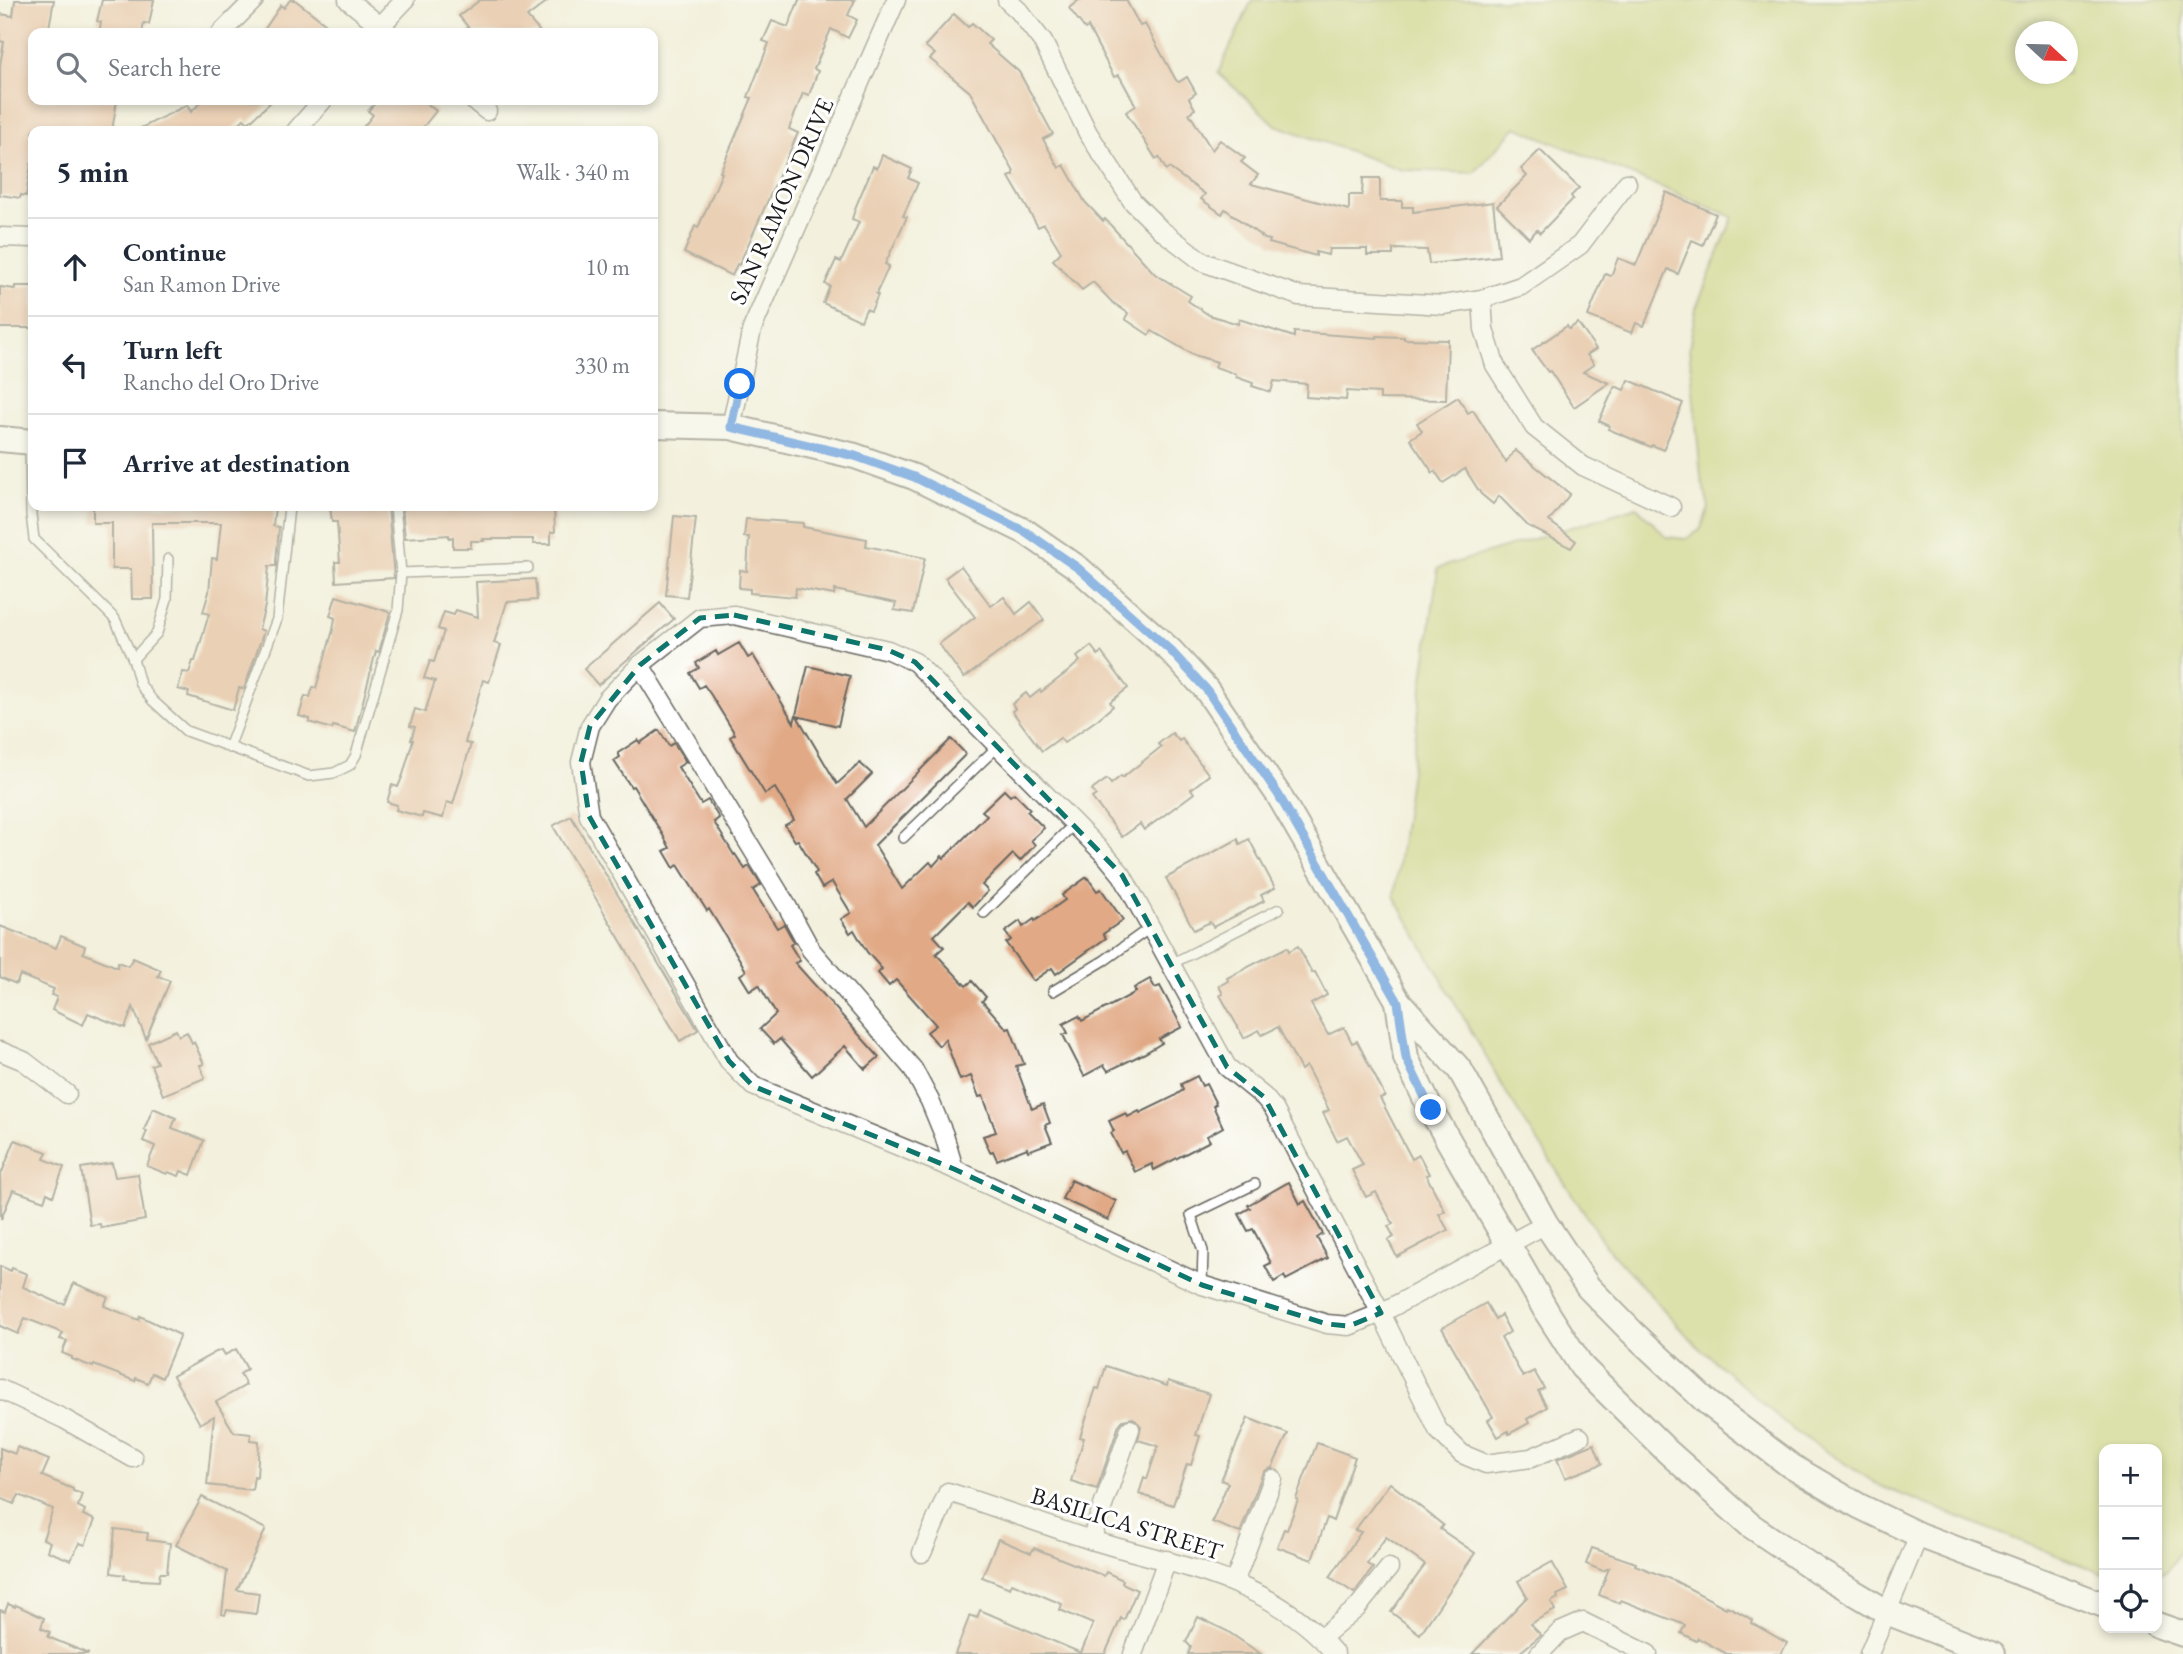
<!DOCTYPE html>
<html lang="en">
<head>
<meta charset="utf-8">
<style>
  :root { --surface:#fff; --page:#f6f6f7; --text:#1f2937; --muted:#747a83; --line:#e0e1e3 }
  body { margin:0; font-family:"EB Garamond",serif; background:var(--page); color:var(--text) }
  .controls { position:absolute; right:21px; bottom:21px; display:grid; overflow:hidden; border-radius:14px; box-shadow:0 4px 10px #0003 }
  .controls button { width:63px; height:63px; display:grid; place-items:center; padding:0; border:0; border-bottom:2px solid var(--line); background:var(--surface); color:var(--text); font:35px sans-serif }
  .compass { position:absolute; left:2015px; top:21px; width:63px; height:63px; border-radius:50%; background:var(--surface); box-shadow:0 4px 10px #0003; rotate:112deg }
  .stop { position:absolute; width:21px; height:21px; margin:-16px; border:5px solid #1a73e8; border-radius:50%; background:#fff }
  .stop.end { background:#1a73e8; border-color:#fff; box-shadow:0 2px 7px #0008 }
  .list { margin:0; padding:0; list-style:none }
  h2 { display:flex; justify-content:space-between; align-items:center; height:91px; margin:0; padding:0 28px; font-size:30px }
  h2 small { font-size:23px; font-weight:400; color:var(--muted) }
  .list li { display:grid; grid-template-columns:46px 1fr auto; gap:21px; align-items:center; box-sizing:border-box; height:98px; padding:0 28px; border-top:2px solid var(--line) }
  .list b { display:block; font-size:26px; white-space:nowrap }
  .list p { margin:0; font-size:23px; white-space:nowrap; color:var(--muted) }
  .list em { font-size:23px; font-style:normal; color:var(--muted) }
  .icon { flex:none; width:38px; height:38px; fill:none; stroke:currentColor; stroke-width:2; stroke-linecap:round; stroke-linejoin:round }
  .map { position:relative; flex:none; width:2183px; height:1654px; overflow:hidden }
  .search { position:absolute; background:var(--surface); box-shadow:0 4px 10px #0003; left:28px; top:28px; width:630px; height:77px; display:flex; align-items:center; gap:18px; box-sizing:border-box; padding:0 24px; border-radius:14px; color:var(--muted); font-size:26px }
  .panel { position:absolute; background:var(--surface); box-shadow:0 4px 10px #0003; left:28px; top:126px; width:630px; height:385px; border-radius:14px }
  .map>svg:first-child { display:block }
</style>
</head>
<body>
<div class="map">
<svg width="2183" height="1654" viewBox="0 0 2183 1654">
  <rect width="100%" height="100%" fill="#fff"/>
  <filter id="ink" filterUnits="userSpaceOnUse"><feTurbulence type="fractalNoise" baseFrequency=".0143" numOctaves="2"/><feDisplacementMap in="SourceGraphic" scale="14" xChannelSelector="R" yChannelSelector="G"/><feConvolveMatrix kernelMatrix="1 2 1 2 8 2 1 2 1" color-interpolation-filters="sRGB"/></filter>
  <filter id="wash" filterUnits="userSpaceOnUse"><feTurbulence type="fractalNoise" baseFrequency=".00686" numOctaves="4" result="noise"/><feDisplacementMap in="SourceGraphic" scale="28" xChannelSelector="R" yChannelSelector="G"/><feGaussianBlur stdDeviation="1.57" result="paint"/><feColorMatrix in="noise" values="0 0 0 0 0 0 0 0 0 0 0 0 0 0 0 0 0 1.4 0 .05"/><feComposite in="paint" operator="in"/></filter>
  <g filter="url(#wash)">
    <rect width="100%" height="100%" fill="#f3f0dd"/>
    <!-- green -->
    <path fill="#c1cd6f" stroke="#6e7446" stroke-width="2" fill-rule="evenodd" d="M1252 0H2183V1545L2167 1571 2157 1575V1449H2104V1574L1880 1486 1793 1430 1693 1342 1605 1245 1510 1099 1394 896 1438 568 1637 507 1667 537 1686 539 1700 530 1709 508 1701 477 1689 348 1696 308 1733 217 1516 127 1474 173 1402 170 1276 125 1218 73ZM2025 32H2068V74H2025Z"/>
    <g id="blocks">
      <!-- building -->
      <g fill="#e1a985">
        <path d="M15 0H54L48 33H33V100H117L112 131H33V165L31 164 26 196 21 195 20 198 0 195V65L4 42 0 41V14L13 16Z"/>
        <path d="M102 0H154L149 24 144 23 142 33H99L101 22 97 21Z"/>
        <path d="M290 0H295L326 24 318 33H262L281 5 284 8Z"/>
        <path d="M480 0H549L527 17 541 33H473L459 16Z"/>
        <path d="M799 0H855L848 15 857 20 848 38 831 29 814 69 818 71 809 95 803 93 789 129 798 133 739 265 737 264 732 276 684 253 695 226 698 228 722 173 720 172 752 98 748 97 769 43 763 41 772 21 788 27Z"/>
        <path d="M1079 0H1126L1140 26 1145 24 1176 80 1179 82 1187 77 1196 93 1189 98 1195 109 1189 113 1212 150 1220 140 1245 158 1241 162 1258 175 1251 184 1349 210V195H1362L1363 178H1380V201H1402V207H1413V212L1493 202 1499 256 1429 264 1427 250 1393 249V255H1367V249H1329L1328 255 1316 252V256L1269 243 1270 240 1265 239 1225 209 1222 214 1201 199 1205 194 1169 168 1166 170 1159 157 1156 159 1126 112 1136 106 1119 75 1114 77 1088 27 1085 29 1069 8Z"/>
        <path d="M954 14 968 27 972 23 991 40 987 44 1019 72 1053 134 1043 139 1059 168 1064 165 1085 202 1103 221 1105 219 1155 274 1191 296 1188 301 1209 315 1238 324 1239 319 1294 337V332L1377 338V336L1404 337V339L1448 340 1446 400 1380 399V393L1347 391 1346 400 1306 397 1307 384 1274 381 1271 392 1252 386 1253 383 1236 377V374L1215 367 1217 362 1194 355 1152 331 1149 335 1125 319 1128 313 1112 302 1093 282 1082 290 1053 260 1061 252 1044 224 1038 227 1009 177 1014 175V172L970 92 930 59 935 54 925 46Z"/>
        <path d="M203 100H273L248 123 244 119 231 131H135L187 105 191 112Z"/>
        <path d="M378 100H422L436 111 420 131H360L373 115 368 111Z"/>
        <path d="M1540 150 1579 188 1571 196 1573 199 1540 233 1537 230 1529 238 1497 206 1527 176 1521 169Z"/>
        <path d="M882 155 912 169 908 178 918 183 903 216 907 217 885 264 889 266 876 294 878 295 871 311 866 309 861 321 823 303 830 286 825 284 836 260 841 262 859 222 852 219 856 206 873 166 877 168Z"/>
        <path d="M1666 192 1716 214 1703 245 1692 240 1678 274 1668 269 1644 326 1636 323 1632 333 1588 316 1605 274 1611 276 1618 258 1636 265Z"/>
        <path d="M15 286H33V328H0V287L15 289Z"/>
        <path d="M1578 323 1596 349 1587 355 1594 364 1583 372 1609 383 1574 407 1550 371 1548 372 1532 350 1567 326 1569 329Z"/>
        <path d="M1629 380 1683 403 1663 450 1652 445 1651 447 1608 429 1610 426 1599 421 1615 386 1624 390Z"/>
        <path d="M1458 397 1468 413 1473 410 1506 462 1515 450 1570 494 1549 521 1576 541 1571 548 1528 526 1499 496 1493 504 1481 494 1465 469 1443 483 1435 471 1433 473 1410 439 1422 431 1417 423Z"/>
        <path d="M93 506H275L273 526 279 527 276 561V566H269L265 606 259 629 264 631 244 689 239 688 233 710 188 696 189 692 178 689 183 672 189 673 193 661H195L209 614 203 612 209 592 212 558 217 559 221 523H152L153 599H132L131 569H112V523H93Z"/>
        <path d="M330 506H388L394 578 336 582 335 562H340L337 522H332Z"/>
        <path d="M402 506H554L555 532H551V544H533V539H483L484 541H471V548H453V537L449 538V535L405 538Z"/>
        <path d="M674 516 696 518 687 597 666 595Z"/>
        <path d="M746 519 803 523V527L867 539 866 546 925 558 913 613 894 610 896 603 835 590 834 595 796 588 795 597 750 593V589L739 588 740 570 747 571 749 537H744Z"/>
        <path d="M961 566 991 606 1004 597 1016 614 1031 602 1044 620 964 678 939 644 975 617 945 578Z"/>
        <path d="M535 579 537 600 507 602 494 643 501 645 489 682 483 680 470 724 465 743 471 744 453 804 447 802 443 818 423 813 422 817 396 810 397 805 387 802 392 785 398 787 403 775 413 740H411L415 727 410 726 415 709 425 712 435 681 424 678 430 661 434 662 444 631 438 629 444 612 454 615 456 610 478 617 476 582Z"/>
        <path d="M336 596 390 612 379 652 376 651 355 732 333 726 332 729 309 722 310 719 299 716 305 696 310 697 313 687 316 688 333 630 335 618 330 616Z"/>
        <path d="M660 603 674 619 598 685 584 669Z"/>
        <path d="M739 643 748 658 753 655 794 723 808 666 850 676 838 726 797 716 837 784 860 763 872 774 847 799 864 827 951 739 966 754 875 845 902 889 930 862 933 866 942 856 944 858 987 815 982 811 1004 790 1010 796 1014 793 1030 809 1027 811 1044 828 1031 840 1035 845 1020 861 1013 854 982 885 988 891 973 907 968 902 934 936 944 947 936 954 966 986 972 981 986 997 982 1001 1007 1029 1010 1028 1024 1064 1016 1066 1032 1109 1043 1104 1050 1123 1045 1125 1052 1142 1028 1151 1027 1148 997 1160 993 1151 990 1152 983 1136 996 1132 983 1096 979 1097 971 1076 960 1080 945 1039 939 1046 927 1032 936 1025 896 980 889 986 878 973 882 969 867 952 854 930 850 933 841 919 851 913 832 882 822 888 814 874 817 872 798 840 795 841 785 825 794 820 775 788 765 794 730 737 735 734 711 695 704 685 699 688 690 673 699 668 696 663 716 651 718 655Z"/>
        <path d="M1091 646 1098 655 1101 652 1128 688 1110 702 1113 706 1098 719 1064 743 1060 738 1042 751 1012 711 1015 709 1012 704 1026 693 1030 698 1040 690 1041 692 1070 670 1080 661 1077 657Z"/>
        <path d="M659 730 669 746 674 743 686 762 678 767 701 804 708 800 719 818 714 822 734 855 735 854 745 869 749 866 761 885 753 890 777 928 784 924 794 942 790 945 800 961 795 963 879 1057 865 1069 845 1046 812 1076 780 1039 774 1044 760 1029 776 1014 759 985 750 991 740 975 746 971 740 960 709 909 707 911 678 865 674 868 664 851 670 848 664 837 633 786 631 787 614 761 620 757 618 753 638 740 640 743Z"/>
        <path d="M1172 733 1179 741 1182 739 1209 775 1191 789 1194 793 1178 805 1144 830 1140 824 1122 837 1092 798 1096 795 1092 790 1107 779 1111 784 1121 776 1122 778 1161 747 1158 744Z"/>
        <path d="M571 816 698 1030 680 1041 553 826Z"/>
        <path d="M1238 839 1240 844 1249 839 1275 888 1261 895 1264 901 1245 911 1213 927 1210 922 1194 930 1166 878Z"/>
        <path d="M1087 877 1097 891 1101 889 1123 920 1103 934 1106 938 1056 974 1052 968 1033 981 1006 943 1011 940 1005 932 1020 921 1023 927 1034 919 1035 921 1065 900 1062 895Z"/>
        <path d="M0 926 56 948 61 936 85 946 83 953 117 967 118 962 128 966 133 958 161 970 158 976 170 981 146 1039 133 1007 125 1028 88 1013 83 1025 52 1010 57 997 51 995 54 989 20 975 16 984 0 977Z"/>
        <path d="M1298 946 1312 973 1315 972 1327 995 1311 1004 1328 1035 1344 1027 1352 1043 1357 1041 1385 1096 1380 1098 1395 1127 1412 1159 1419 1155 1429 1174 1426 1175 1445 1211 1439 1214 1448 1230 1397 1257 1388 1240 1394 1237 1388 1226 1393 1224 1376 1192 1366 1197 1352 1170 1363 1165 1347 1136 1337 1141 1323 1113 1329 1110 1306 1066 1301 1070 1278 1027 1262 1035 1259 1030 1244 1038 1220 995 1223 994 1219 986 1228 981 1227 978 1287 947 1289 951Z"/>
        <path d="M1150 979 1155 988 1160 986 1182 1027 1159 1039 1162 1043 1145 1053 1108 1071 1104 1065 1084 1076 1063 1035 1068 1033 1063 1024 1079 1016 1082 1021 1136 992 1134 988Z"/>
        <path d="M176 1030 179 1036 187 1032 192 1043 194 1042 204 1064 200 1065 205 1078 163 1095 151 1065 157 1063 148 1043Z"/>
        <path d="M1197 1076 1202 1086 1206 1084 1216 1104 1213 1106 1223 1127 1207 1136 1210 1141 1154 1170 1152 1164 1135 1172 1125 1151 1121 1153 1111 1133 1114 1131 1109 1121 1126 1113 1128 1117 1139 1111 1140 1113 1173 1097 1183 1090 1181 1084Z"/>
        <path d="M153 1108 176 1118 172 1128 204 1140 191 1175 181 1171 179 1176 168 1172 167 1174 147 1166 155 1146 143 1141 147 1131 144 1130Z"/>
        <path d="M15 1140 47 1152 44 1159 64 1167 53 1196 47 1193 44 1201 13 1190 1 1219 0 1177Z"/>
        <path d="M112 1163 115 1177 138 1174 145 1220 101 1228 100 1224 90 1225 81 1168Z"/>
        <path d="M1071 1180 1116 1201 1108 1220 1062 1199Z"/>
        <path d="M1289 1182 1300 1204 1305 1201 1323 1234 1317 1238 1328 1258 1286 1280 1284 1276 1274 1282 1265 1266 1271 1263 1253 1229 1248 1231 1239 1214 1250 1208 1248 1205Z"/>
        <path d="M0 1266 11 1271 12 1268 27 1274 23 1287 59 1303 65 1304 74 1283 108 1297 104 1306 139 1320 140 1316 180 1335 162 1378 152 1373 148 1383 136 1378 135 1381 94 1365 93 1367 72 1359V1357L62 1353 67 1341 60 1339 63 1333 25 1318 18 1334 0 1326Z"/>
        <path d="M1486 1303 1495 1319 1501 1315 1510 1332 1501 1338 1523 1377 1534 1371 1544 1388 1538 1391 1547 1407 1527 1419 1529 1423 1509 1434 1508 1431 1498 1437 1488 1420 1493 1417 1442 1328Z"/>
        <path d="M236 1349 247 1369 240 1374 246 1385 216 1402 234 1432 251 1434 250 1440 259 1441 257 1477 254 1476 252 1490 207 1485 214 1416 200 1424 173 1376 216 1352 222 1350 225 1355Z"/>
        <path d="M1106 1366 1167 1386 1168 1381 1209 1394 1196 1435 1200 1436 1191 1465 1187 1464 1173 1505 1139 1494 1144 1477 1147 1479 1158 1446 1138 1440 1141 1426 1133 1418 1123 1420 1119 1425 1097 1489 1071 1481 1084 1438 1080 1437 1096 1388 1099 1389Z"/>
        <path d="M1248 1418 1288 1434 1272 1468 1266 1470 1262 1475 1240 1533 1212 1522 1228 1483 1221 1480Z"/>
        <path d="M1317 1443 1355 1457 1333 1521 1327 1518 1312 1560 1277 1547 1284 1529 1287 1530 1298 1500 1296 1499Z"/>
        <path d="M1594 1444 1602 1464 1565 1478 1557 1459Z"/>
        <path d="M17 1447 49 1460 42 1476 73 1489V1491L82 1494 78 1506 85 1510 83 1515 95 1520 85 1545 80 1543 70 1560 47 1551 50 1542 43 1539 53 1509 19 1495 14 1504 0 1498V1448L15 1454Z"/>
        <path d="M1390 1483 1443 1525 1440 1529 1475 1553 1420 1634 1391 1612 1425 1565 1386 1537 1367 1564 1373 1568 1354 1593 1330 1577 1361 1532 1355 1530Z"/>
        <path d="M202 1497 266 1529 237 1590 259 1593 256 1614 227 1610 225 1615 222 1614 227 1571 176 1545Z"/>
        <path d="M115 1529 148 1533 147 1540 170 1543 167 1573H160L159 1581 124 1579 125 1575 111 1573Z"/>
        <path d="M998 1539 1031 1553 1034 1548 1104 1576 1106 1572 1123 1580 1122 1583 1137 1590 1124 1620 1121 1618 1105 1654H955L970 1615 977 1618 980 1610 1081 1653 1093 1624 1060 1610 1062 1604 1012 1583 1010 1588 982 1577Z"/>
        <path d="M1592 1548 1636 1563 1635 1565 1675 1581 1726 1608 1727 1606 1735 1610 1753 1620 1752 1623 1787 1643 1781 1654H1727L1698 1638 1696 1641 1681 1633 1685 1625 1621 1600 1620 1603 1599 1595 1609 1568 1603 1571 1586 1564Z"/>
        <path d="M1552 1562 1568 1590 1557 1595 1558 1598 1551 1602 1555 1610 1530 1624 1541 1635 1518 1654H1472L1527 1597 1518 1581Z"/>
        <path d="M8 1604 15 1607 16 1605 44 1618 41 1628 50 1632 48 1637 89 1654H0V1610L5 1612Z"/>
        <path d="M1198 1617 1227 1631 1261 1654H1188L1191 1647 1186 1642Z"/>
      </g>
    </g>
  </g>
  <g filter="url(#ink)">
    <use href="#blocks" fill-opacity="0" stroke="#676660" stroke-width="2"/>
    <g fill="none" stroke-linecap="round" stroke-linejoin="round">
      <defs>
        <g id="lane">
          <path d="M30 444 31 514 34 539 115 619 133 659 140 684 152 700 186 731 309 776 334 773 350 765 356 755 398 610 401 573 395 506"/>
          <path d="M401 573 528 568"/>
          <path d="M133 659 157 633 167 599 168 559"/>
          <path d="M229 748 277 619 289 507"/>
          <path d="M903 838 997 747"/>
          <path d="M984 913 1074 824"/>
          <path d="M1171 964 1279 909"/>
          <path d="M1053 991 1105 960 1151 927"/>
          <path d="M1202 1285 1203 1251 1191 1215 1255 1184"/>
        </g>
        <g id="street">
          <path d="M348 0 389 33"/>
          <path d="M1007 0 1019 11 1043 42 1088 133 1133 202 1161 230 1203 262 1299 296 1443 305 1482 299 1521 286 1580 245 1627 183"/>
          <path d="M221 33 254 0"/>
          <path d="M374 33 405 0"/>
          <path d="M473 100 487 111"/>
          <path d="M296 131 323 100"/>
          <path d="M0 237 33 238"/>
          <path d="M1482 299 1484 329 1495 365 1534 427 1583 466 1671 507"/>
          <path d="M731 427 752 329 896 0"/>
          <path d="M640 665 787 906 811 950 913 1069 930 1101 944 1135 954 1169 1202 1285 1327 1324 1349 1326 1381 1313 1546 1224"/>
          <path d="M0 1051 24 1061 67 1094"/>
          <path d="M954 1169 753 1086 729 1061 589 816 581 762 590 726 607 699 640 665 700 618 734 615 888 650 915 662 1108 858 1122 875 1227 1067 1264 1097 1274 1109 1381 1313 1438 1430 1462 1454 1486 1464 1531 1458 1580 1437"/>
          <path d="M0 1389 64 1419 133 1458"/>
          <path d="M1091 1540 1130 1429"/>
          <path d="M922 1553 948 1492C997 1507 1043 1525 1091 1540 1177 1566 1275 1580 1335 1654"/>
          <path d="M1234 1583 1273 1479"/>
          <path d="M1322 1637 1357 1608 1389 1568"/>
          <path d="M1133 1654 1167 1560"/>
          <path d="M1539 1654 1560 1632 1583 1622 1648 1654"/>
          <path d="M1869 1654 1919 1535"/>
        </g>
        <g id="secondary">
          <path d="M653 425 731 427 855 456 914 477 1026 532 1078 568 1171 651 1206 689 1278 794 1398 1001 1460 1070 1546 1224 1588 1287 1632 1332 1708 1403 1791 1466 1859 1506 1919 1535 2104 1605"/>
          <path d="M0 439 33 442"/>
          <path d="M1398 1001 1406 1058 1431 1110 1548 1314 1582 1367 1668 1452 1750 1525 1818 1571 1887 1612 1993 1654"/>
          <path d="M2157 1625 2183 1634"/>
        </g>
      </defs>
      <!-- lane casing -->
      <use href="#lane" stroke="#676660" stroke-width="12"/>
      <!-- street casing -->
      <use href="#street" stroke="#676660" stroke-width="21"/>
      <!-- secondary casing -->
      <use href="#secondary" stroke="#676660" stroke-width="28"/>
      <!-- lane -->
      <use href="#lane" stroke="#fff" stroke-width="9"/>
      <!-- street -->
      <use href="#street" stroke="#fff" stroke-width="18"/>
      <!-- secondary -->
      <use href="#secondary" stroke="#fff" stroke-width="24"/>
    </g>
  </g>
  <g fill="none" stroke-linecap="round" stroke-linejoin="round" filter="url(#ink)">
    <!-- route -->
    <path stroke="#1a73e8" stroke-width="9" d="M740 384 731 427 855 456 914 477 1026 532 1078 568 1171 651 1206 689 1278 794 1398 1002 1406 1058 1431 1110"/>
  </g>
  <!-- marked area -->
  <path d="M0 0H2183V1654H0ZM734 615 888 650 915 662 1122 875 1227 1067 1264 1097 1381 1313 1349 1326 1327 1324 1202 1285 954 1169 753 1086 729 1061 589 816 581 762 590 726 640 665 700 618Z" fill="#f3f0dd" fill-opacity=".55" fill-rule="evenodd"/>
  <path fill="none" stroke="#0f766e" stroke-width="5" stroke-dasharray="14 9" stroke-linejoin="round" d="M734 615 888 650 915 662 1122 875 1227 1067 1264 1097 1381 1313 1349 1326 1327 1324 1202 1285 954 1169 753 1086 729 1061 589 816 581 762 590 726 640 665 700 618Z"/>
  <g text-anchor="middle" dominant-baseline="central" stroke-width="6" stroke-linejoin="round" paint-order="stroke">
    <!-- street labels -->
    <g font-size="24" fill="#1c1c1c" stroke="#fff">
      <text transform="translate(781 201) rotate(-66)">SAN RAMON DRIVE</text>
      <text transform="translate(1127 1523) rotate(17)">BASILICA STREET</text>
    </g>
  </g>
</svg>
<div class="controls">
<button>+</button>
<button>−</button>
<button><svg class="icon" aria-label="locate" viewBox="0 0 24 24"><circle cx="12" cy="12" r="6"/><path d="M12 2v4M12 18v4M2 12h4M18 12h4"/></svg></button>
</div>
<svg class="compass" viewBox="-18 -18 36 36"><path d="M0-13l5 13h-10z" fill="#e53935"/><path d="M0 13l5-13h-10z" fill="#747a83"/></svg>
<div class="stop" style="left:740px;top:384px"></div>
<div class="stop end" style="left:1431px;top:1110px"></div>
<div class="search"><svg class="icon" aria-label="search" viewBox="0 0 24 24"><circle cx="10" cy="10" r="6"/><path d="M15 15l6 6"/></svg>Search here</div>
<section class="panel">
<h2>5 min<small>Walk · 340 m</small></h2>
<ul class="list">
<li><svg class="icon" aria-label="ahead" viewBox="0 0 24 24"><path d="M12 20V5M6 11l6-6 6 6"/></svg><div><b>Continue</b><p>San Ramon Drive</p></div><em>10 m</em></li>
<li><svg class="icon" aria-label="left" viewBox="0 0 24 24"><path d="M17 20v-9H6M10 6l-5 5 5 5"/></svg><div><b>Turn left</b><p>Rancho del Oro Drive</p></div><em>330 m</em></li>
<li><svg class="icon" aria-label="arrive" viewBox="0 0 24 24"><path d="M6 21V4h12l-3 4 3 4H6"/></svg><div><b>Arrive at destination</b></div></li>
</ul>
</section>
</div>
</body>
</html>
